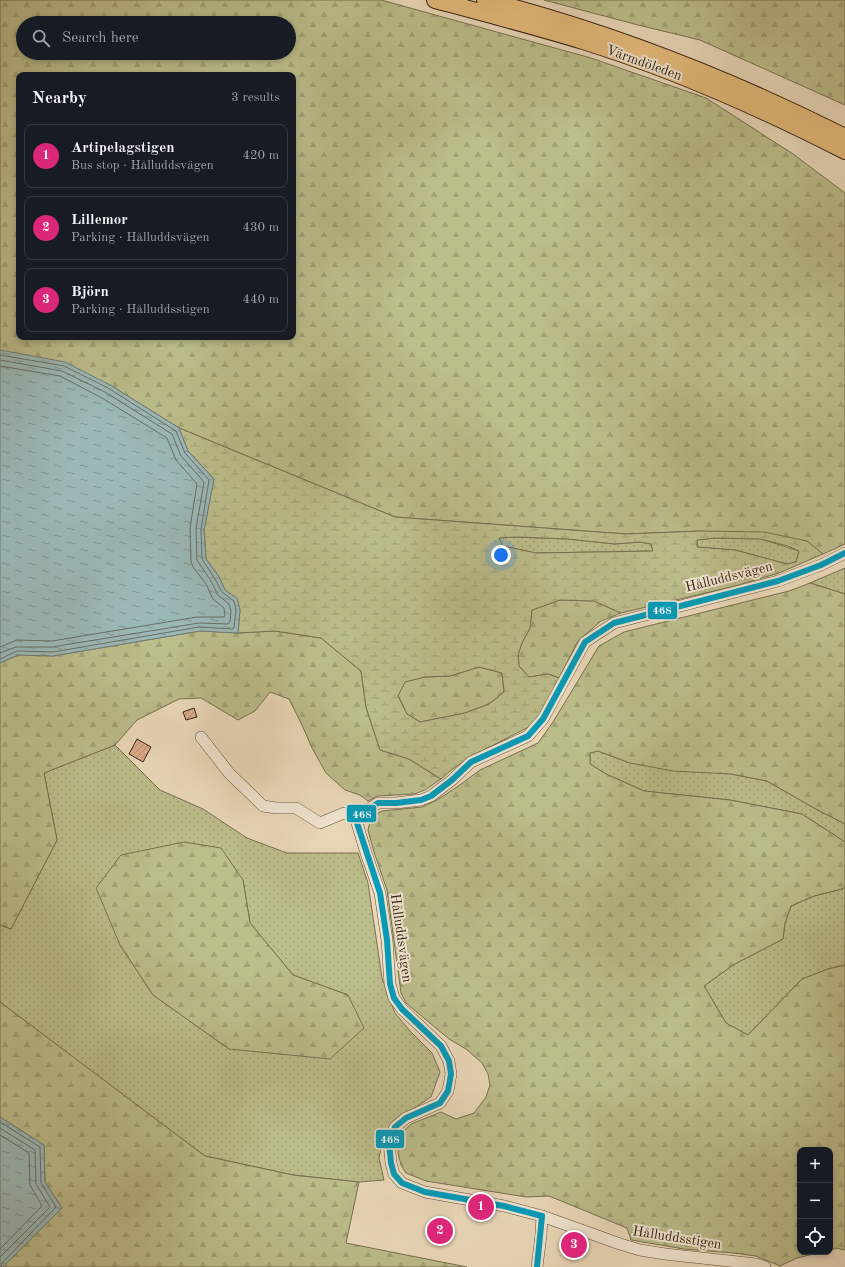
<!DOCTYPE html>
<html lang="en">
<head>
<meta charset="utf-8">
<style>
  :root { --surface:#171b24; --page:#242831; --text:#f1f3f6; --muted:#9ea1a6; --line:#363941; --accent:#db2777 }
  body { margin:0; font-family:"Old Standard TT",serif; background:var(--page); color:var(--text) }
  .controls { position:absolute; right:12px; bottom:12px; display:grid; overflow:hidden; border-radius:8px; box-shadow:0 2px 6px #0003 }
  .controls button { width:36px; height:36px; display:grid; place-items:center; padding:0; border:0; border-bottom:1px solid var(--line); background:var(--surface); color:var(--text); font:20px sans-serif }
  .you { position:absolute; left:501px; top:555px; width:14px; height:14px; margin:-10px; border:3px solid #fff; border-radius:50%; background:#1a73e8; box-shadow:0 0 0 6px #1a73e833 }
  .badge { display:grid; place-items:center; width:26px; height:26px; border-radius:50%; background:var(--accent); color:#fff; font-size:13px; font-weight:700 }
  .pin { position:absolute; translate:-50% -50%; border:2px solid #fff; box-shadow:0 1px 4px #0006 }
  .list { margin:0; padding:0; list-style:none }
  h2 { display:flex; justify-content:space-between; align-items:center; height:52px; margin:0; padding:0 16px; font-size:17px }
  h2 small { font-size:13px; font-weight:400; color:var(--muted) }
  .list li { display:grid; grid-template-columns:26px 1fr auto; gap:12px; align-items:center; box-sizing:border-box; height:64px; margin:0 8px 8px; padding:0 8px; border:1px solid var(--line); border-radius:8px }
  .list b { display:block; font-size:15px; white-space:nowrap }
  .list p { margin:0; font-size:13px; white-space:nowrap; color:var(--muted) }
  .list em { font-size:13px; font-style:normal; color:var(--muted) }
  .icon { flex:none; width:22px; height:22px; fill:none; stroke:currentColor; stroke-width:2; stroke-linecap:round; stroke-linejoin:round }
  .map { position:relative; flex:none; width:845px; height:1267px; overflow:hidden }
  .search { position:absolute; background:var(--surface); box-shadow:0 2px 6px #0003; left:16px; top:16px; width:280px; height:44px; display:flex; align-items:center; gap:10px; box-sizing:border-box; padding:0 14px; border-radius:22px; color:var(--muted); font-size:15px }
  .panel { position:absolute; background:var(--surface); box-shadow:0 2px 6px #0003; left:16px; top:72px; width:280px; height:268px; border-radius:8px }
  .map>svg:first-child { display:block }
</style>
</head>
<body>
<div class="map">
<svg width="845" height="1267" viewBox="0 0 845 1267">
  <defs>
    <pattern id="grass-dots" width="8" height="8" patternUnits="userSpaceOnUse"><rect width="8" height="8" fill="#bcbe8c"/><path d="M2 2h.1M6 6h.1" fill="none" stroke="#a2a378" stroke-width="1.8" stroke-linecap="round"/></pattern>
    <pattern id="forest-firs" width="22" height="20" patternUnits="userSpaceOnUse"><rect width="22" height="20" fill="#bcbe8c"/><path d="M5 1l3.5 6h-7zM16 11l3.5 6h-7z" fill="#a2a378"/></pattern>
    <pattern id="wetland-marsh" width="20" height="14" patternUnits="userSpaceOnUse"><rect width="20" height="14" fill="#bcbe8c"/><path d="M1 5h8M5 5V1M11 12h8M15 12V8" fill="none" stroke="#a2a378"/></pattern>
    <pattern id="water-ripples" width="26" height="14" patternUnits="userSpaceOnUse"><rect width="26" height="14" fill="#9bb9b8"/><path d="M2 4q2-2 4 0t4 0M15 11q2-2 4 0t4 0" fill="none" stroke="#7f9694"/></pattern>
    <pattern id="building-hatch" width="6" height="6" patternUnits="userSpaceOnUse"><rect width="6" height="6" fill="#deac8b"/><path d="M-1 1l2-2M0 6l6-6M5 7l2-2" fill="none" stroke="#b58c70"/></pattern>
  </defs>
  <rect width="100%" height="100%" fill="#ebd9ba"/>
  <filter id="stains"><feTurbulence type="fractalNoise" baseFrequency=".005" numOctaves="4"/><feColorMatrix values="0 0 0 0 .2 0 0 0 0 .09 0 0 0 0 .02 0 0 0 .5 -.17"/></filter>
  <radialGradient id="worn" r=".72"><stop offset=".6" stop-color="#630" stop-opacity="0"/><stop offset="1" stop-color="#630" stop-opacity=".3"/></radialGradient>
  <!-- grass -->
  <g fill="url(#grass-dots)" stroke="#787150" fill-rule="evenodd">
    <path d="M516 537 568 539 615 544 640 542 651 544 653 551 536 553 502 546 499 538Z"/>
    <path d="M715 538 761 539 799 551 796 562 787 564 735 550 697 547V540Z"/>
    <path d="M845 568V594L810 583Z"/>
    <path d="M115 745 160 790 203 809 247 838 287 853H358L368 883 382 978 395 1013 410 1031 432 1053 440 1072 431 1097 398 1119 383 1138 379 1158 384 1180 359 1182 293 1175 205 1156 0 1002V925L11 929 57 840 44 773ZM243 880 250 923 293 975 348 995 229 1049 153 995 120 945Z"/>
    <path d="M598 751 630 763 731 774 767 781 814 808 845 824V842L802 814 730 800 644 791 606 774 590 764V753Z"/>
    <path d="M845 887V965L828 969 802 979 748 1035 726 1023 704 986 733 965 783 939 785 923 791 906 814 896 842 889Z"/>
  </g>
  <!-- forest -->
  <g fill="url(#forest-firs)" stroke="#787150" fill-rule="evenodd">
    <path d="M0 0H381L591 58 706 98 793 154 845 193V544L823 554 806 541 701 531 626 534 395 517 179 428 110 385 0 350ZM23 23H289V53H23ZM19 75H293V337H19Z"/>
    <path d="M544 0H845V105L700 40 638 25Z"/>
    <path d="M810 583 845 594V824L814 808 767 781 731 774 673 771 630 763 598 751 590 753V764L606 774 644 791 730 800 802 814 845 842V887L842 889 814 896 791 906 785 923 783 939 733 965 704 986 726 1023 748 1035 802 979 828 969 845 965V1250L836 1248 830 1250V1150H800V1252H822L797 1258 780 1266 756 1256 734 1253 684 1249 631 1240 627 1228 549 1196 526 1197 426 1181 406 1173 401 1165 398 1153 399 1143 403 1132 411 1124 441 1112 456 1119 474 1113 486 1097 490 1085 488 1074 482 1063 466 1049 449 1039 406 1003 401 993 387 890 374 852 368 830 370 822 376 814 382 811 422 807 437 800 457 787 480 770 538 743 553 722 599 646 624 632 789 591Z"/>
    <path d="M560 600 594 601 621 613 601 621 578 641 559 678 548 674 529 677 519 666 518 655 522 643 530 628 532 610Z"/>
    <path d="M200 631 238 633 275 631 321 638 361 671 366 707 380 750 409 759 441 779 425 790 414 794 377 796 368 801 360 795 345 790 326 773 312 748 302 725 289 699 270 692 255 711 238 720 201 698 179 699 137 720 115 745 44 773 57 840 11 929 0 925V663L18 655 53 656Z"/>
    <path d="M479 667 502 673 504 692 489 704 465 713 420 722 407 714 398 695 404 682 425 677 450 676Z"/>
    <path d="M184 842 221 848 243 880 250 923 293 975 348 995 364 1028 330 1059 229 1049 153 995 120 945 96 888 121 855Z"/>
    <path d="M0 1002 205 1156 293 1175 359 1182 346 1243 467 1267H3L62 1208 45 1182 44 1145 0 1117Z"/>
  </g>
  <!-- wetland -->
  <path fill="url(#wetland-marsh)" stroke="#787150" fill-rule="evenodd" d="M179 428 395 517 626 534 701 531 764 532 807 541 823 554 779 573 735 586 621 613 594 601 560 600 532 610 530 628 522 643 518 655 519 666 529 677 548 674 559 678C552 691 544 714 533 724 527 729 516 733 509 737 483 751 462 759 441 779L409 759 380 750 366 707 361 671 321 638 275 631 238 633 240 610 237 599 225 590 219 577 206 559 204 530 214 479 188 451ZM516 537 568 539 615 544 640 542 651 544 653 551 536 553 503 546 499 538ZM715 538 761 539 788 546 799 551 796 562 787 564 735 550 697 547V540ZM479 667 502 673 504 692 489 704 465 713 420 722 407 714 398 696 405 682 425 677 450 676Z"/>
  <!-- water -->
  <g fill="url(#water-ripples)" stroke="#727d76">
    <path d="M0 350 65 362 110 385 179 428 188 451 214 479 204 530 206 559 219 577 225 590 237 598 240 610 238 633 200 631 53 656 18 655 0 663Z"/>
    <path d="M0 1117 44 1145 45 1182 62 1208 3 1267H0Z"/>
  </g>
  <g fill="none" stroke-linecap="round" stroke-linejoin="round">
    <!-- shore -->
    <g stroke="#686e66" stroke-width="1">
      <path d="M0 355 64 366 108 388 176 431 185 453 209 480 201 529 202 559 215 579 222 592 234 601 236 610 234 627 233 629 199 627 53 652 17 651 0 659"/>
      <path d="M0 360 62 371 105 392 172 434 181 456 204 482 196 529 197 560 211 581 218 595 229 604 231 611 230 622 228 624 199 623 52 647H16L0 653"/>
      <path d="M0 366 60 376 102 398 167 438 176 460 197 484 190 528 191 561 193 567 206 584 213 599 224 608 225 616 223 617H197L52 641 17 640 0 647"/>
      <path d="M0 1122 40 1147 41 1183 56 1207 2 1263 1 1267"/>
      <path d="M0 1128 35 1150 36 1184 50 1207 0 1257"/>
      <path d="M0 1135 29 1153 30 1185 42 1206 0 1249"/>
    </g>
  </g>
  <!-- building -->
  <g fill="url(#building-hatch)" stroke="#342413">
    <path d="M194 708 197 717 186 720 183 712Z"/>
    <path d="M137 739 151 747 143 762 129 754Z"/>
  </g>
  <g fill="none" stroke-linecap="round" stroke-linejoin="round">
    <defs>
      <g id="minor">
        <path d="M201 737 229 773 263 806 276 808H296L320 823 344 813 361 814"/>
        <path d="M537 1267 541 1235 542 1216"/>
        <path d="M765 1267 756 1264 665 1254 640 1250 620 1244 542 1216 504 1206 425 1192 402 1183 394 1174 391 1163 389 1142 395 1127 406 1118 440 1103 448 1091 451 1074 449 1061 441 1046 402 1009 394 998 390 984 387 940 380 893 366 853 357 823 361 814 378 803H396L421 800 431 796 452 780 471 762 528 736 543 719 585 642 614 623 778 581 821 565 845 553"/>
      </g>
      <g id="highway">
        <path d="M435 0C484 13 534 26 583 41 673 69 761 108 845 151"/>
        <path d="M485 0C610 32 730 79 845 137"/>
      </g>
    </defs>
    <!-- minor casing -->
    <use href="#minor" stroke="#62513d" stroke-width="12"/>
    <!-- highway casing -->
    <use href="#highway" stroke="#342413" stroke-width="18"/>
    <!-- minor -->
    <use href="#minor" stroke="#f2e6d2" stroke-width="11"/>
    <!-- highway -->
    <use href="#highway" stroke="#e6bc7d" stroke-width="16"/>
    <defs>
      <g id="bus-1">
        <path d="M542 1216 504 1206 425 1192 402 1183 394 1174 391 1163 389 1142 395 1127 406 1118 440 1103 448 1091 451 1074 449 1061 441 1046 402 1009 394 998 390 984 387 940 380 893 357 823 361 814 378 803H396L421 800 431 796 452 780 471 762 528 736 543 719 585 642 614 623 778 581 821 565 845 553"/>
        <path d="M537 1267 542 1216"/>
      </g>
    </defs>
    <!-- bus-1 casing -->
    <use href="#bus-1" stroke="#f2e6d2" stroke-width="9"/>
    <!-- bus-1 -->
    <use href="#bus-1" stroke="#059cbb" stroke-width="6"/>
  </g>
  <g text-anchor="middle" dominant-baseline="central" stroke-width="4" stroke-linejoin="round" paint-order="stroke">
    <!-- street labels -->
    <g font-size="14" fill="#342413" stroke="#f2e6d2">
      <text transform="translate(644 63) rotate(20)">Värmdöleden</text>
      <text transform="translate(729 577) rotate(-14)">Hålluddsvägen</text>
      <text transform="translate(401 938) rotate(82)">Hålluddsvägen</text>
      <text transform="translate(677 1238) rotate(9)">Hålluddsstigen</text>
    </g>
  </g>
  <g stroke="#f2e6d2" stroke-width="1.5">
    <rect x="647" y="601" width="31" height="19" rx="4" fill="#059cbb"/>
    <rect x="346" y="804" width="31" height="19" rx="4" fill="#059cbb"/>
    <rect x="375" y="1129" width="30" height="20" rx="4" fill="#059cbb"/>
  </g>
  <g font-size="11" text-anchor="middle" font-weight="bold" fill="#fff">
    <text x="662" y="614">468</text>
    <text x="362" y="818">468</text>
    <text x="390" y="1143">468</text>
  </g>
  <rect width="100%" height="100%" filter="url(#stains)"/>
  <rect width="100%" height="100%" fill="url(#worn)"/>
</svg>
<div class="controls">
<button>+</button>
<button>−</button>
<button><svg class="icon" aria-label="locate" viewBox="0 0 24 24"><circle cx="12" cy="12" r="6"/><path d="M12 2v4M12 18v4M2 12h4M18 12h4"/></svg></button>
</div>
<div class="you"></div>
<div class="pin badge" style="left:481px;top:1207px">1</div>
<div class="pin badge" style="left:440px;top:1231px">2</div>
<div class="pin badge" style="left:574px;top:1245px">3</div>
<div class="search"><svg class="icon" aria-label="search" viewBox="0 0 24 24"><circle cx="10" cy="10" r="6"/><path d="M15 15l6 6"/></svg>Search here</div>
<section class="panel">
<h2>Nearby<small>3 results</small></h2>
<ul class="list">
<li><span class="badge">1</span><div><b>Artipelagstigen</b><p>Bus stop · Hålluddsvägen</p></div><em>420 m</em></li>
<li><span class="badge">2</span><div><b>Lillemor</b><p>Parking · Hålluddsvägen</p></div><em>430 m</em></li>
<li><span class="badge">3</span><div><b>Björn</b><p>Parking · Hålluddsstigen</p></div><em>440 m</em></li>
</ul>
</section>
</div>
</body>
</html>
